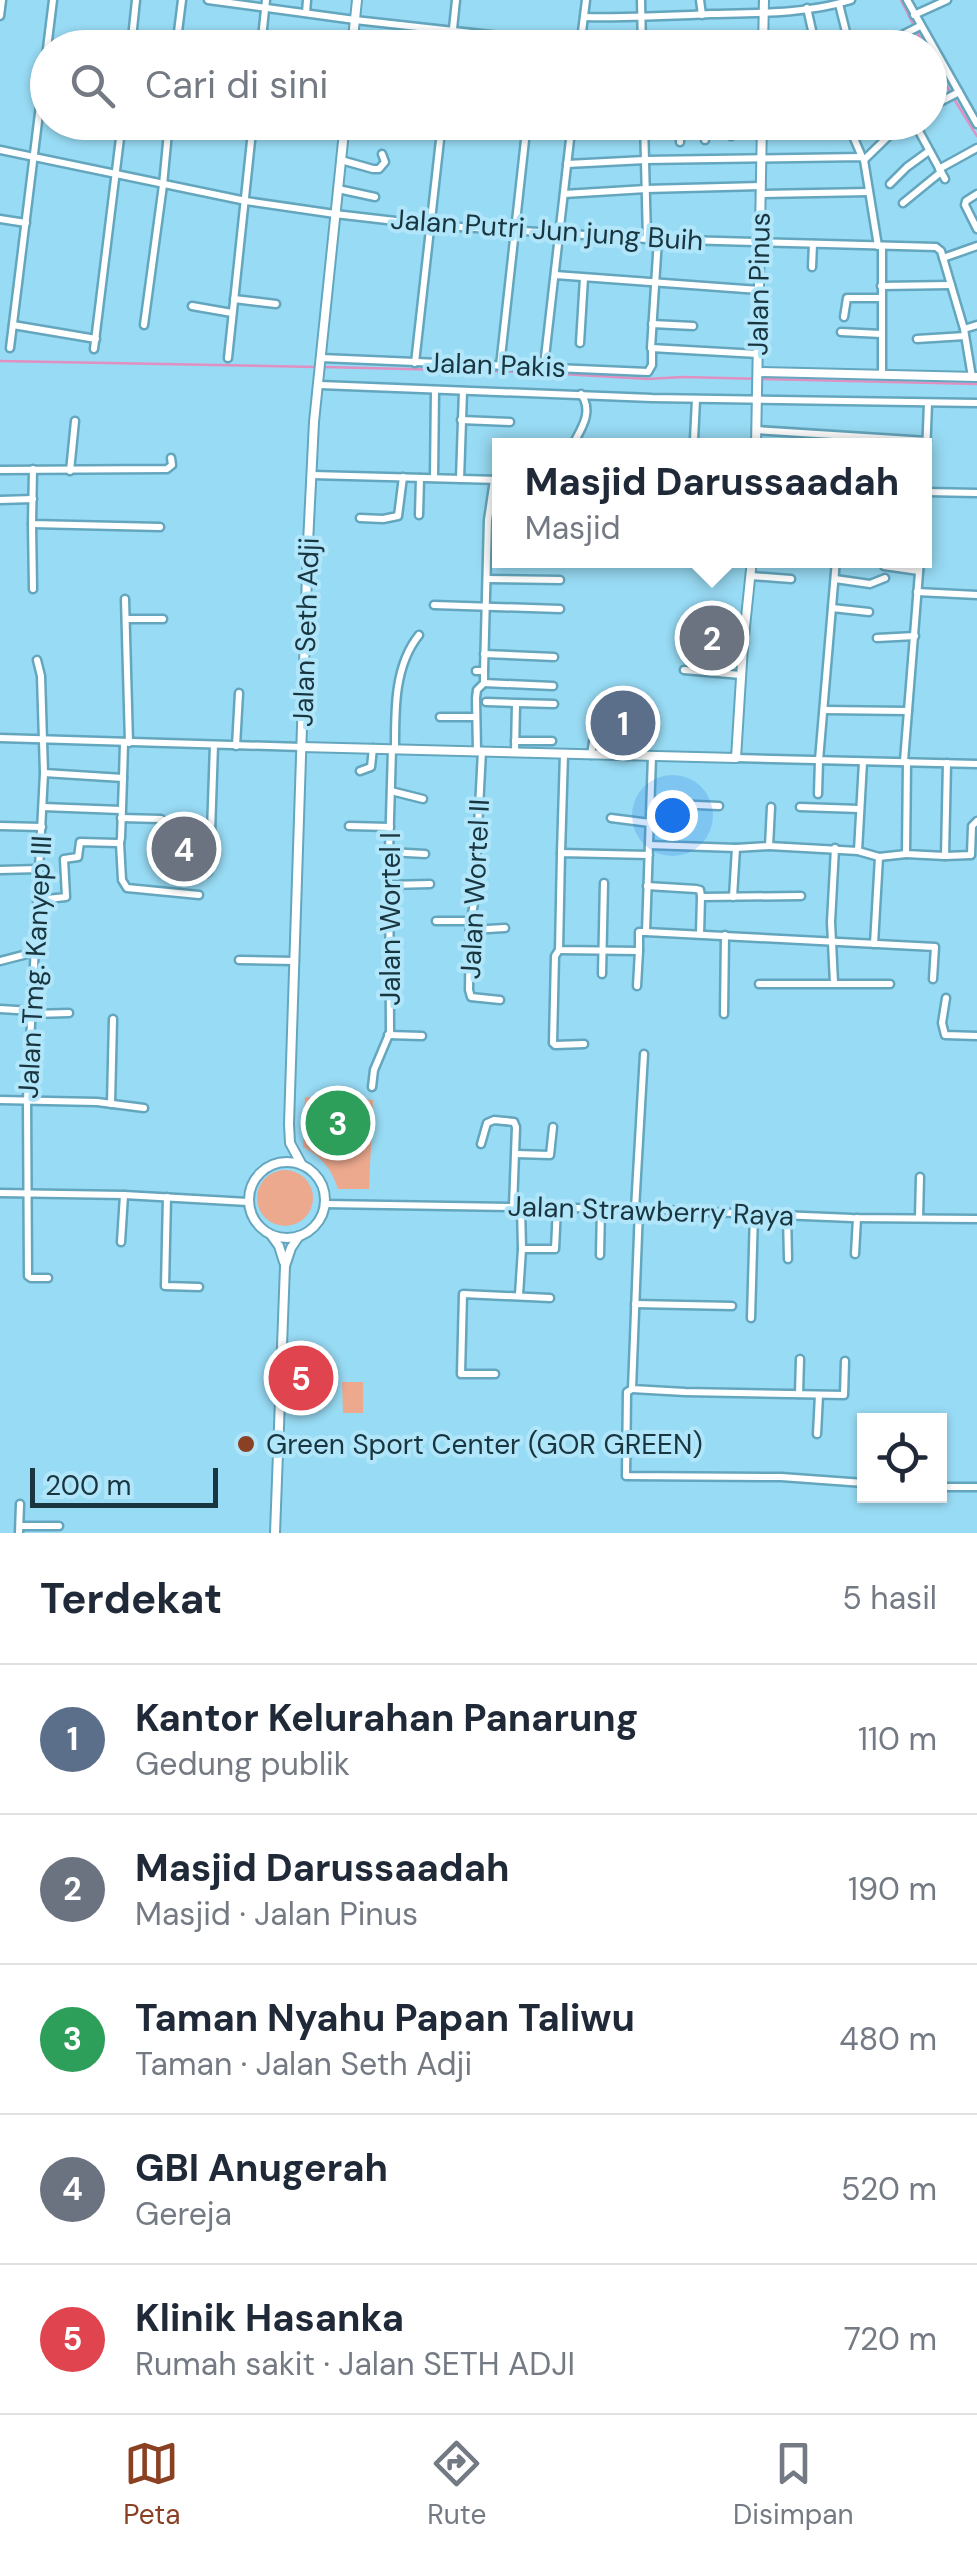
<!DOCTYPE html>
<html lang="id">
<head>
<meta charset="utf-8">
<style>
  :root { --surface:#fff; --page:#f2f2f3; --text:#1f2937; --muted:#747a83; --line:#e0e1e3; --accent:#8a4123 }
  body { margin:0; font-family:"DM Sans",sans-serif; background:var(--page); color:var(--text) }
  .controls { position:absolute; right:30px; bottom:30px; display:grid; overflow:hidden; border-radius:0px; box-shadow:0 2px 8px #0004 }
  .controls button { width:90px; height:90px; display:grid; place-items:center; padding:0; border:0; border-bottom:2px solid var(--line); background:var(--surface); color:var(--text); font:50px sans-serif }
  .scale { position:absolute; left:30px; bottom:25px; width:188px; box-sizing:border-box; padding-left:10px; border:5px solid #19353f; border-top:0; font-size:28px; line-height:35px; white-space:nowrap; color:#19353f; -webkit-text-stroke:8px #b1e6fa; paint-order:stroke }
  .you { position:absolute; left:672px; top:815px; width:35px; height:35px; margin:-25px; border:8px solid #fff; border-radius:50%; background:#1a73e8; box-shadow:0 0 0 15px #1a73e833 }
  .badge { display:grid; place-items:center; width:65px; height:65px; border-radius:50%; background:var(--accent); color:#fff; font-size:32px; font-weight:700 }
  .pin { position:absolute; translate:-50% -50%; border:5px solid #fff; box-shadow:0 2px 10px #0006 }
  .popup { position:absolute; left:492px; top:438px; width:440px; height:130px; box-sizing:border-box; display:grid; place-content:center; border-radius:0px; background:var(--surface); filter:drop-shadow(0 2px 8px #0005); font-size:32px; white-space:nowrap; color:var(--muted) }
  .popup b { font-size:38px; color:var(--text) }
  .popup::after { content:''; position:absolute; left:50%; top:100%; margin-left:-20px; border:20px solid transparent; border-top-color:var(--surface) }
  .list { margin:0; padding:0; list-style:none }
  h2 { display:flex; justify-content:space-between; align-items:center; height:130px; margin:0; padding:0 40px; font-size:42px }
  h2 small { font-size:32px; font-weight:400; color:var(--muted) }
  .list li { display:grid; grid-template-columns:65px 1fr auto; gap:30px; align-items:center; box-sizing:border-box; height:150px; padding:0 40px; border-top:2px solid var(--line) }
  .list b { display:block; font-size:38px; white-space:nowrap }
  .list p { margin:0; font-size:32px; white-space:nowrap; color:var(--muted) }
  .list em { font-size:32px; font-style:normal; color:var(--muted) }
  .icon { flex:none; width:55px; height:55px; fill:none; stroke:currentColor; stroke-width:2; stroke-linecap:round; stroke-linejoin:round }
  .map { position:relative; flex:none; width:977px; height:1533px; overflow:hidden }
  .search { position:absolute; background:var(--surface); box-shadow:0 2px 8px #0004; left:30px; right:30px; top:30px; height:110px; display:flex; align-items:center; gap:25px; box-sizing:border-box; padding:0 35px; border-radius:55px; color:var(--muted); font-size:38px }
  .sheet { height:880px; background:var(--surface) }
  nav { display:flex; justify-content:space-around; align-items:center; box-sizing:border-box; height:140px; border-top:2px solid var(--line); background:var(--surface); font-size:28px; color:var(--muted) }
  nav a { display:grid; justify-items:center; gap:5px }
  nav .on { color:var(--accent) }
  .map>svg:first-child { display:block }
</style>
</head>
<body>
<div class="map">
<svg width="977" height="1533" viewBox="0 0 977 1533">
  <rect width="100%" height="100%" fill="#98dbf4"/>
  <!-- green -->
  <g fill="#eda98e">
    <path d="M305 1097 373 1100 369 1189H338C331 1168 322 1157 303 1147Z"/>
    <circle cx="285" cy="1198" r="28"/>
    <path d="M342 1382H363V1413H343Z"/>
  </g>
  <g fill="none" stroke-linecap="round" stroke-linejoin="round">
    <!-- stream -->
    <g stroke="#e190c2" stroke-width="2.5">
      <path d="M901 0 925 48"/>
      <path d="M759 48V0"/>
      <path d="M930 55 950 92"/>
      <path d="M954 99 977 136"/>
      <path d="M758 155V122"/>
      <path d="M0 361 316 367"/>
      <path d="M324 367 528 372 648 379 682 377 977 384"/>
    </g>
    <defs>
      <g id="minor">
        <path d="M208 0 355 20 581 45"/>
        <path d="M641 0 642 48"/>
        <path d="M700 0 702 15"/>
        <path d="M907 0 977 124"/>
        <path d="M839 4 850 48"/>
        <path d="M807 8 816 48"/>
        <path d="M306 13 307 0"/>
        <path d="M914 15 947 0"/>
        <path d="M0 16 2 0"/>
        <path d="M584 17C626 18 667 16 710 14 756 13 807 14 851 0"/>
        <path d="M131 48 136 0"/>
        <path d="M176 48 182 0"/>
        <path d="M261 48 266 0"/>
        <path d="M451 48 456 0"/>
        <path d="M580 48 586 0"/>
        <path d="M661 48 764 42"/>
        <path d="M877 48 920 26"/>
        <path d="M930 107 959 92"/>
        <path d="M644 122 647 239"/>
        <path d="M680 122V142"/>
        <path d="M731 122V136"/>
        <path d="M847 122 862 157"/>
        <path d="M914 122 945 179"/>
        <path d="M762 126H816"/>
        <path d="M571 130 644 126"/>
        <path d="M705 140V122"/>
        <path d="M0 150 246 201 335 214 430 225 647 239 936 247 941 251 964 329 972 377"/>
        <path d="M341 160 373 169H379L385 162 382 154"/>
        <path d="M864 160 878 246"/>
        <path d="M864 160 903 122"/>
        <path d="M567 164 645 160 862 157 864 160"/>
        <path d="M939 169 977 148"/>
        <path d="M890 184 907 167 929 151"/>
        <path d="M338 189 375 197"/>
        <path d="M564 194 646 189 761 186"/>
        <path d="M760 194 869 192"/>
        <path d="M977 194 966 201 965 205 977 229"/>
        <path d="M903 203 941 172"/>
        <path d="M0 219 26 223"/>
        <path d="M658 239 651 348 758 354"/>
        <path d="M882 246V374"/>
        <path d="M943 258 977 246"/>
        <path d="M812 267 813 244"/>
        <path d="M555 275 759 290"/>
        <path d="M881 286 951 285"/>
        <path d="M234 299 276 304"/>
        <path d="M192 306 232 313"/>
        <path d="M844 317 847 298H881"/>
        <path d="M652 324 693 326"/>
        <path d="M13 325 96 339"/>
        <path d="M144 325 163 185 169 122"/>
        <path d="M964 329 977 325"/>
        <path d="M841 332 881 334"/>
        <path d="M917 339 965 336"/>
        <path d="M580 343 584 278"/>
        <path d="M10 348 53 0"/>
        <path d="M94 349 122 122"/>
        <path d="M228 358 253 122"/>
        <path d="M321 358 648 372 652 365V349"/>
        <path d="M415 363 442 122"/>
        <path d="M500 366 527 122"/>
        <path d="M544 366 572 122"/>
        <path d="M320 385 652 398 977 403"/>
        <path d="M461 420 510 422"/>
        <path d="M756 430 927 441"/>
        <path d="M694 440 696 399"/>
        <path d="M572 446C581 429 594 412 581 394"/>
        <path d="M33 469 32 524 160 527"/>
        <path d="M0 470 167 469 172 465 171 458"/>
        <path d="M70 471 75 421"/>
        <path d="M312 475 500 480"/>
        <path d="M434 478 435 390"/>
        <path d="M460 479 463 391"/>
        <path d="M926 492 977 493"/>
        <path d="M0 500 33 499"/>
        <path d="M924 507 928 403"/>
        <path d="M419 515 420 478"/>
        <path d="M360 518 383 519 398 516 403 477"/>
        <path d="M32 524 33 589"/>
        <path d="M884 566 919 571"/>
        <path d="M751 576 791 579"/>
        <path d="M487 579 560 580"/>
        <path d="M835 579 870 584 885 578"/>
        <path d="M917 592 977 595"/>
        <path d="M125 599 129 743"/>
        <path d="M434 605 560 609"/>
        <path d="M832 608 869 612"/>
        <path d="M126 619H163"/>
        <path d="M877 638 915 636"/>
        <path d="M484 654 554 657"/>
        <path d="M37 660 41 676 44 773 27 1100 28 1276 31 1278H48"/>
        <path d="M684 670 741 675"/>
        <path d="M476 671H484L488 520 494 480"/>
        <path d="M484 683 553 686"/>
        <path d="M486 702 554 704"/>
        <path d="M824 710 908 711"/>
        <path d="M440 717H476"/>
        <path d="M0 738 302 747"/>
        <path d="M515 741H552"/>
        <path d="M236 746 239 693"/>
        <path d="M395 749C395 710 394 666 419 635"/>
        <path d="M477 751 476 698 477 690 484 683V671"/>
        <path d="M482 751 474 903 470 925 469 990 471 997 500 1000"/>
        <path d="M515 752 516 704"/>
        <path d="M591 755 593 742 599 736H620L628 739"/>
        <path d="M627 756C628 739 636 728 637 711"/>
        <path d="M736 758 977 764"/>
        <path d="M904 761 920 560"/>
        <path d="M907 762 906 854 945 856 947 763"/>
        <path d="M360 771 371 767 373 748"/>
        <path d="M123 778 124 743"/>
        <path d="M391 791 423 799"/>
        <path d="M818 794 819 760 836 560"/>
        <path d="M651 803 719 806"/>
        <path d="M43 807 121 810"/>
        <path d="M800 807 859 809"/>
        <path d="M121 818 161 819"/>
        <path d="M611 818 650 823"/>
        <path d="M0 826 42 827"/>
        <path d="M349 826 390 827"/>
        <path d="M120 843 122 880 127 888 199 895"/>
        <path d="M649 845 736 848 769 846 771 807"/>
        <path d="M769 846 858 851 863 762"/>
        <path d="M858 851 879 857 906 854"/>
        <path d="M389 852 425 854"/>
        <path d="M561 853 564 754"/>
        <path d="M649 855 561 853 559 950 639 951V932H646L652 756"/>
        <path d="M945 856 971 855 972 826 977 821"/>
        <path d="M0 870 39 869"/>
        <path d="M182 875H202L208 872 210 861 214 745"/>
        <path d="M389 885 430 884"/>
        <path d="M647 886 696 889 700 890 701 896"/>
        <path d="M733 897 736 848"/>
        <path d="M37 900 66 897 64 859 78 857 80 842 117 843H120L121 838 123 778 44 773"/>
        <path d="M436 921H470"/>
        <path d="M470 930 505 928"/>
        <path d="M646 932 935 947 933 979"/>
        <path d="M700 934 701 897 801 896"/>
        <path d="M874 944 879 857"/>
        <path d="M559 950 555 956 553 1043 555 1045 584 1044"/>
        <path d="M239 960 295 961"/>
        <path d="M0 961 35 952"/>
        <path d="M602 974 604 883"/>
        <path d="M834 983 831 922 835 848"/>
        <path d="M759 984H890"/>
        <path d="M637 986 639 951"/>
        <path d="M946 998 942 1023 945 1035 977 1036"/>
        <path d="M0 1009 33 1011"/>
        <path d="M33 1014 69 1013"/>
        <path d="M724 1014 725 935"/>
        <path d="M388 1035 422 1036"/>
        <path d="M372 1087 374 1070 390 1032 389 852 392 749"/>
        <path d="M0 1100 97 1102 144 1108"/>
        <path d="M111 1104 113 1019"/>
        <path d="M481 1144 487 1123 494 1120 514 1122 516 1127 513 1207"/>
        <path d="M516 1154 550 1155 553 1127"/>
        <path d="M0 1193 124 1195 248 1202"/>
        <path d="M167 1197 165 1286 199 1287"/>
        <path d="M325 1204 639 1209 852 1218 977 1219"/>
        <path d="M635 1209 644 1054"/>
        <path d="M639 1209 632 1389 685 1392 844 1395 845 1361"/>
        <path d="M787 1214 788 1259"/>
        <path d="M919 1218 920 1177"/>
        <path d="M121 1242 124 1195"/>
        <path d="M522 1249H555L557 1207"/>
        <path d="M855 1254 857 1218"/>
        <path d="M600 1255 601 1208"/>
        <path d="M519 1295 522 1249 521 1207"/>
        <path d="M635 1304 732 1306"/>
        <path d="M751 1318 754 1213"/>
        <path d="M495 1374H461L463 1294 550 1298"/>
        <path d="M632 1389 627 1392 626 1476 781 1477 864 1483"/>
        <path d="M799 1394 800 1359"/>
        <path d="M817 1434 819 1395"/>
        <path d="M940 1487H977"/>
        <path d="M20 1526H59"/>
        <path d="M19 1533 20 1504"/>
      </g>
      <g id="tertiary">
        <path d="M352 48 357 0"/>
        <path d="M763 48 764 0"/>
        <path d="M758 372 977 377"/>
        <path d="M756 446 762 122"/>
        <path d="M302 747 736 758 743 646 752 560"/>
        <circle cx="287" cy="1200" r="38"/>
        <path d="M302 1165 290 1143 289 1124 308 543 314 422 345 122"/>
        <path d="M271 1235 279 1246 284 1262"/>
        <path d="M275 1533 285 1266 291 1248 299 1236"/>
      </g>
    </defs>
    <!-- minor casing -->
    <use href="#minor" stroke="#64a6bd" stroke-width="11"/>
    <!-- tertiary casing -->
    <use href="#tertiary" stroke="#64a6bd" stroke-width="12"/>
    <!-- minor -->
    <use href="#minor" stroke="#fff" stroke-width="6"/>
    <!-- tertiary -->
    <use href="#tertiary" stroke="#fff" stroke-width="8"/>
  </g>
  <!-- markers -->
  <circle fill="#8a4123" stroke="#b1e6fa" stroke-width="4" cx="246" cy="1444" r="10"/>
  <g text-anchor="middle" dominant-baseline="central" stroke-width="8" stroke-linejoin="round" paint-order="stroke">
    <!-- street labels -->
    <g font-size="28" fill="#19353f" stroke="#b1e6fa">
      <text transform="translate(547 230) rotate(4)">Jalan Putri Jun jung Buih</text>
      <text transform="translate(759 284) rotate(-89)">Jalan Pinus</text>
      <text transform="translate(496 365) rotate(2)">Jalan Pakis</text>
      <text transform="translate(306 632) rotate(-88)">Jalan Seth Adji</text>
      <text transform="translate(475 889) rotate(-87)">Jalan Wortel II</text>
      <text transform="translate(390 919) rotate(-90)">Jalan Wortel I</text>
      <text transform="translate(35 967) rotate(-87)">Jalan Tmg. Kanyep III</text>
      <text transform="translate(651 1211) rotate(2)">Jalan Strawberry Raya</text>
    </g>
    <!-- poi labels -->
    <g font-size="28" fill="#19353f" stroke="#b1e6fa" text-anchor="start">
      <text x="266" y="1444">Green Sport Center (GOR GREEN)</text>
    </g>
  </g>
</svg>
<div class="controls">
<button><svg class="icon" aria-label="locate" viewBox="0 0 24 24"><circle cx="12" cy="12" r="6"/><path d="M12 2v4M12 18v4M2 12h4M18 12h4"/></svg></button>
</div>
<div class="scale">200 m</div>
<div class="you"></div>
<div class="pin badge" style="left:623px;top:723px;background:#5c6f8a">1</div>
<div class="pin badge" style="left:712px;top:638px;background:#6b7280">2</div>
<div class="popup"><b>Masjid Darussaadah</b>Masjid</div>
<div class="pin badge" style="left:338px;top:1123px;background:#2e9e5b">3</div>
<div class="pin badge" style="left:184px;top:849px;background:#6b7280">4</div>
<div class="pin badge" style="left:301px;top:1378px;background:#e0444e">5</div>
<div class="search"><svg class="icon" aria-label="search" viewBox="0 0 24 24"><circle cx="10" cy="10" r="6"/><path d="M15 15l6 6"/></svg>Cari di sini</div>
</div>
<section class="sheet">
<h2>Terdekat<small>5 hasil</small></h2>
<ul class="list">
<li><span class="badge" style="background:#5c6f8a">1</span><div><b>Kantor Kelurahan Panarung</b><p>Gedung publik</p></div><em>110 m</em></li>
<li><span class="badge" style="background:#6b7280">2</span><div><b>Masjid Darussaadah</b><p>Masjid · Jalan Pinus</p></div><em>190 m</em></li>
<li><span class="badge" style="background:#2e9e5b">3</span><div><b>Taman Nyahu Papan Taliwu</b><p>Taman · Jalan Seth Adji</p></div><em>480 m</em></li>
<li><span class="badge" style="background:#6b7280">4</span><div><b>GBI Anugerah</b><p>Gereja</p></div><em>520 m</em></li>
<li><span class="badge" style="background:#e0444e">5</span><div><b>Klinik Hasanka</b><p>Rumah sakit · Jalan SETH ADJI</p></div><em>720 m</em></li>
</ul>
</section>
<nav>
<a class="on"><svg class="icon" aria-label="map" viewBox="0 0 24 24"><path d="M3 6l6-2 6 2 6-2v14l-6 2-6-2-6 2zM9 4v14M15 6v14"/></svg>Peta</a>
<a><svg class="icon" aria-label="directions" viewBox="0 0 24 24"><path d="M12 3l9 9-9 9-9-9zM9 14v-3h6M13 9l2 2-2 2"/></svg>Rute</a>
<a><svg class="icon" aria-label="saved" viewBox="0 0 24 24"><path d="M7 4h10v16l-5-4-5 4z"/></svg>Disimpan</a>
</nav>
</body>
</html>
